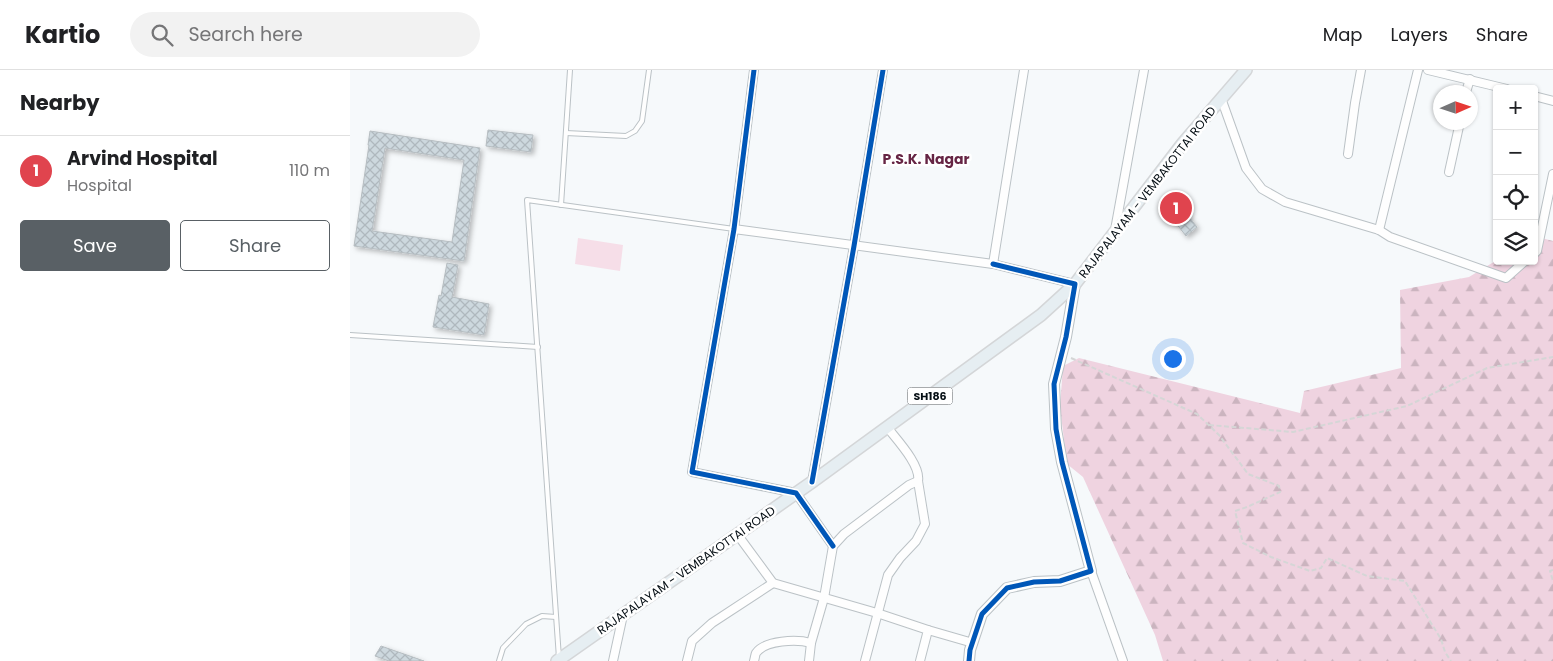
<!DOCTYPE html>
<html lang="en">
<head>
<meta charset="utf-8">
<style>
  :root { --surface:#fff; --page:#f2f2f2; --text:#202124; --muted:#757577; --line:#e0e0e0; --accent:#596065 }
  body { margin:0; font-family:Poppins,sans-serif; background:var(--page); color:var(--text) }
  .controls { position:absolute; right:15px; top:15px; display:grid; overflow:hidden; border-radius:5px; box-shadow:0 1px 4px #0004 }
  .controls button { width:45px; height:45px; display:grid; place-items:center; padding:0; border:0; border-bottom:1px solid var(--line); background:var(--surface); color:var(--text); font:25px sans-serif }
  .compass { position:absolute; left:1083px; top:15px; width:45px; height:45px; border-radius:50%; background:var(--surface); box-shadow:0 1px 4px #0004; rotate:87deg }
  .you { position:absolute; left:822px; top:288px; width:18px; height:18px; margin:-12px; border:4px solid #fff; border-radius:50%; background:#1a73e8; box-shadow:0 0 0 8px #1a73e833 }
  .badge { display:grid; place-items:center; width:32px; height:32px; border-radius:50%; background:var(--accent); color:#fff; font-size:16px; font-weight:700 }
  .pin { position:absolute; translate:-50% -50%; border:2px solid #fff; box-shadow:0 1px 5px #0006 }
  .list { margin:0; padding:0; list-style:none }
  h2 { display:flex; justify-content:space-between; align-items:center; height:65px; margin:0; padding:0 20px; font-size:21px }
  h2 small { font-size:16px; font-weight:400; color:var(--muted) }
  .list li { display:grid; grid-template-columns:32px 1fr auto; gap:15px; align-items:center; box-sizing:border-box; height:70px; padding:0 20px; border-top:1px solid var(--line) }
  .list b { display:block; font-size:19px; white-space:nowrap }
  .list p { margin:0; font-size:16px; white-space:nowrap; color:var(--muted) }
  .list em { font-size:16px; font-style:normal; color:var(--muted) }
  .actions { display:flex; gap:10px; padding:15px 20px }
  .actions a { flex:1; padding:11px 0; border:1px solid var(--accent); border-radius:5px; text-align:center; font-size:18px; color:var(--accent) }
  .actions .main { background:var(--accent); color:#fff }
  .icon { flex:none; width:28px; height:28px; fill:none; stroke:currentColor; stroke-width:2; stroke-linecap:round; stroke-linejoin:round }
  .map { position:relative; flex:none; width:1203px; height:591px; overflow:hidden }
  header { display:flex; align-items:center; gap:30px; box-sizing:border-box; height:70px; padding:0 25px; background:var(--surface); border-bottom:1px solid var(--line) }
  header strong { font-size:24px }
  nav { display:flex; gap:28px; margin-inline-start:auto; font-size:18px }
  .search { width:350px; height:45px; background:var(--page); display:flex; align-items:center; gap:12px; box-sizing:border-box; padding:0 18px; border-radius:28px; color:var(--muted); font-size:19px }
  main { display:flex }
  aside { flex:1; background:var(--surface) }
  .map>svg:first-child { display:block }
</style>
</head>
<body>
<header>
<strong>Kartio</strong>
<div class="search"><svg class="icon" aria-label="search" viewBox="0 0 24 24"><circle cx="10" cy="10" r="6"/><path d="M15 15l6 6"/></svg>Search here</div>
<nav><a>Map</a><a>Layers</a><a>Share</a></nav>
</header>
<main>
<aside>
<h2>Nearby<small></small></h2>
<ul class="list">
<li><span class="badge" style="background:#e0444e">1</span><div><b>Arvind Hospital</b><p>Hospital</p></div><em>110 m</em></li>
</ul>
<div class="actions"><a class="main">Save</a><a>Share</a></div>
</aside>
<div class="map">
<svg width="1203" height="591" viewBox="0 0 1203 591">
  <defs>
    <pattern id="forest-firs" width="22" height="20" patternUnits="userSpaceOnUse" patternTransform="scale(1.25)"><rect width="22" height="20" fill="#efd3e0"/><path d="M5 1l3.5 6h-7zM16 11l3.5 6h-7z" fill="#cbb4bf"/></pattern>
    <pattern id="building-cross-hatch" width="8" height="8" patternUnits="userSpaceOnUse" patternTransform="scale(1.25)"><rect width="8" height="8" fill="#cdd8de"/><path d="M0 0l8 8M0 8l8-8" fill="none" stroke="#afb8be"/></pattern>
    <filter id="shadow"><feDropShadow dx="2.5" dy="2.5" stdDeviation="2.5" flood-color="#0004"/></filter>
  </defs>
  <rect width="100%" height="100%" fill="#f6f9fb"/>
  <!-- forest -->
  <path fill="url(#forest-firs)" d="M1184 166 1203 171V591H813L805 565 733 407 717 394 710 337 713 296 729 288 950 343 954 321 1051 298 1050 220 1119 207 1147 190V191H1184Z"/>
  <!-- garden -->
  <path fill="#f6dee8" d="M228 168 273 175 270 201 225 194Z"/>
  <!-- building -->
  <g fill="url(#building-cross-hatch)" stroke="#b6bdc1" fill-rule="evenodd" filter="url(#shadow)">
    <path d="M138 60 183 65 181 82 136 76Z"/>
    <path d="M20 61 130 78 114 191 4 176 19 75H18ZM35 78 114 90 102 172 22 161Z"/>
    <path d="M825 129 847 157 836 166 814 138Z"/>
    <path d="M97 193 108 195 102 227 139 234 134 265 83 257 89 225 91 226Z"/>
    <path d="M31 576 74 591H39L25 586Z"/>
  </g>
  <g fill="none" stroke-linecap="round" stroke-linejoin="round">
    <defs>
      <g id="lane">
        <path d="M216 63 276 66 285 61 292 51 299 0"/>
        <path d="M211 135 220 0"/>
        <path d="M0 265 188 277"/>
        <path d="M209 588 177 130 384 159"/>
        <path d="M149 591 153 578 176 554 192 546 206 547"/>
      </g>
      <g id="street">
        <path d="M404 0 384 159 342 402 446 423 483 476"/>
        <path d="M1078 0 1157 19"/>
        <path d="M1116 22 1120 9"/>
        <path d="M1184 26 1203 31"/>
        <path d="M871 28 896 98 912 119 935 132 1029 160 1040 167 1156 208 1175 191"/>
        <path d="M998 84 1005 33 1011 0"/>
        <path d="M1099 102 1110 52"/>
        <path d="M384 159 643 194 674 0"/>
        <path d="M765 160 794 0"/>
        <path d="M1029 160 1068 0"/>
        <path d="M1184 184 1187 181 1203 104"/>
        <path d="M643 194 725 214"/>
        <path d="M462 412 504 176 533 0"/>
        <path d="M387 464 423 513 527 543 578 560 570 591"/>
        <path d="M741 501 773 591"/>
        <path d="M578 560 623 573"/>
        <path d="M263 591 273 545"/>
        <path d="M337 591 342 571 362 553 423 513"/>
        <path d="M404 591C405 588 405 585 406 583 415 570 447 569 461 573"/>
        <path d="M459 591 461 573 474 528 483 476 494 464 559 415 568 411"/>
        <path d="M515 591 538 505 550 488 566 471 575 454 568 411C571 395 547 370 537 357"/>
      </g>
      <path id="secondary" d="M619 591 620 580 632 544 657 518 684 512 710 511 741 501 712 392 706 359 704 314 716 267 725 214"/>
      <path id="primary" d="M207 591 462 412 691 245 725 214 833 73 896 0"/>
    </defs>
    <!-- lane casing -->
    <use href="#lane" stroke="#bbc2c6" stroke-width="6"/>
    <!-- street casing -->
    <use href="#street" stroke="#bbc2c6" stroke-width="10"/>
    <!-- secondary casing -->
    <use href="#secondary" stroke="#bbc2c6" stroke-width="12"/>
    <!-- primary casing -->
    <use href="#primary" stroke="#d4d6d8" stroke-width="14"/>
    <!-- path -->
    <g stroke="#d5d6d6" stroke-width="2" stroke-dasharray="5 2.5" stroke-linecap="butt">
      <path d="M721 288 847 344 869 365 898 404 929 416 930 422 897 437 885 441 893 473 921 487 960 501 971 498 977 488 1017 506 1055 511 1091 569 1095 582 1101 591"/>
      <path d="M859 355 943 362 1057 336 1137 298 1203 287"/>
      <path d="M1203 500 1200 501 1203 511"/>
    </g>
    <!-- lane -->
    <use href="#lane" stroke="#fefefe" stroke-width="4"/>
    <!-- street -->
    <use href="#street" stroke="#fefefe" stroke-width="8"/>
    <!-- secondary -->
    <use href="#secondary" stroke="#fefefe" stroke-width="10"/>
    <!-- primary -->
    <use href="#primary" stroke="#e6eef2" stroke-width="11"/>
    <defs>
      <g id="cycleway">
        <path d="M404 0 384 159 342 402 446 423 483 476"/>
        <path d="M462 412 504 176 533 0"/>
        <path d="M619 591 620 580 632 544 657 518 684 512 710 511 741 501 712 392 706 359 704 314 716 267 725 214 643 194"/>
      </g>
    </defs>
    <!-- cycleway casing -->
    <use href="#cycleway" stroke="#fff" stroke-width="8"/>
    <!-- cycleway -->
    <use href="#cycleway" stroke="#0057b8" stroke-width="5"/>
  </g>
  <g text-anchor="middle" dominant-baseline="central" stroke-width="5" stroke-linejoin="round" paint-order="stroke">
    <!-- shield labels -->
    <rect fill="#fff" stroke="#50565a" stroke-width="1" x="557.5" y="317.5" width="45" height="17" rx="4"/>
    <g font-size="11" font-weight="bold" fill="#050e14">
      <text x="580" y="326">SH186</text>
    </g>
    <!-- street labels -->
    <g font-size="12" fill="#050e14" stroke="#fff">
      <text transform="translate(797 122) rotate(-52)">RAJAPALAYAM - VEMBAKOTTAI ROAD</text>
      <text transform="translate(336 500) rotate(-35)">RAJAPALAYAM - VEMBAKOTTAI ROAD</text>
    </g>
    <!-- neighbourhood labels -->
    <g font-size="14" font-weight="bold" fill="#662544" stroke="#fff">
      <text x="576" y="89">P.S.K. Nagar</text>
    </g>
  </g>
</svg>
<div class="controls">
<button>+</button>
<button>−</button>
<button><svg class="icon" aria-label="locate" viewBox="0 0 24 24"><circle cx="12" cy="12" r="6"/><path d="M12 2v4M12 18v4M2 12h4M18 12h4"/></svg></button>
<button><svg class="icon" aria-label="layers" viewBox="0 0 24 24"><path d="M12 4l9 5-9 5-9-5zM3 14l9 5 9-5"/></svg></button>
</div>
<svg class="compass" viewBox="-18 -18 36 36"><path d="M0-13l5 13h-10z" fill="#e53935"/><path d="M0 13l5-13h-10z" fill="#757577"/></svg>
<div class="you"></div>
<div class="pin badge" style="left:826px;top:138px;background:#e0444e">1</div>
</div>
</main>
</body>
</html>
